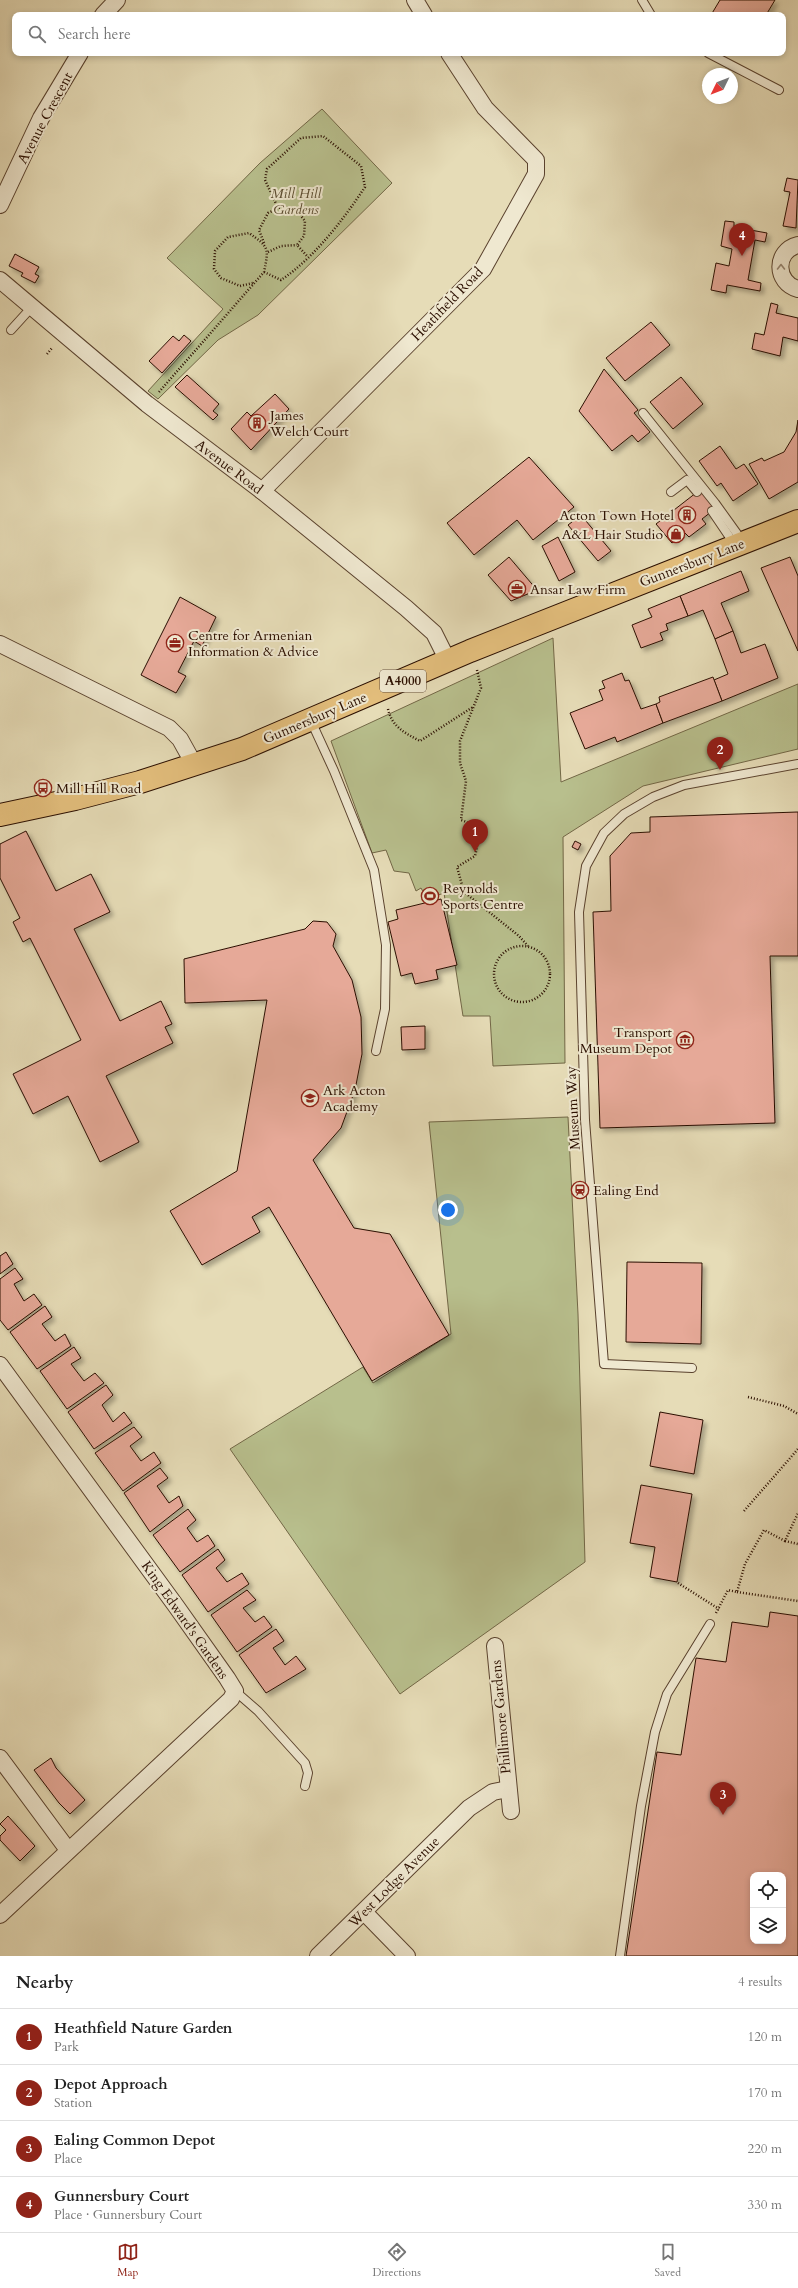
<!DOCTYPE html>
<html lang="en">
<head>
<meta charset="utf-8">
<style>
  :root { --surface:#fff; --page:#f6f6f6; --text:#222; --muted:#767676; --line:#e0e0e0; --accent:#8f2418 }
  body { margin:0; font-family:Cardo,serif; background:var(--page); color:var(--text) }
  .controls { position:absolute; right:12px; bottom:12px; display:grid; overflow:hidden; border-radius:8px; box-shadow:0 2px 6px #0003 }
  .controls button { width:36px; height:36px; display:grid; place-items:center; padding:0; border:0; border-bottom:1px solid var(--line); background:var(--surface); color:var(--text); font:20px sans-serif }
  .compass { position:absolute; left:702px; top:68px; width:36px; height:36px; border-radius:50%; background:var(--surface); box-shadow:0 2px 6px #0003; rotate:227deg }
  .you { position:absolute; left:448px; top:1210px; width:14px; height:14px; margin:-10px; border:3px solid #fff; border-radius:50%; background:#1a73e8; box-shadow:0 0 0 6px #1a73e833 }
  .badge { display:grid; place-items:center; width:26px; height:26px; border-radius:50%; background:var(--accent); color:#fff; font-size:13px; font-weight:700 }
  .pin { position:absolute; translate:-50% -33px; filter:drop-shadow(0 1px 2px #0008) }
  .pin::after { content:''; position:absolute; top:21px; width:14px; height:12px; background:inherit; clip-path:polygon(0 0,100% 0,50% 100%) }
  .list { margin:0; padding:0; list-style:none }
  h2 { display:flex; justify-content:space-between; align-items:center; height:52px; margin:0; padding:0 16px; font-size:17px }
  h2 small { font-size:13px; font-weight:400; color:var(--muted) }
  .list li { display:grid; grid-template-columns:26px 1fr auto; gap:12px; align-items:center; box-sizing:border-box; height:56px; padding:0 16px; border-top:1px solid var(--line) }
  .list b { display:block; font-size:15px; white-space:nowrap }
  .list p { margin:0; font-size:13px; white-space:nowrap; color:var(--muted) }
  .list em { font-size:13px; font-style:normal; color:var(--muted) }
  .icon { flex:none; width:22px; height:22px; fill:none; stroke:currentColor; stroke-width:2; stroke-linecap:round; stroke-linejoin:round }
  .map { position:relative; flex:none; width:798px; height:1956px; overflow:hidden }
  .search { position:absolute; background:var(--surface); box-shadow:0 2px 6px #0003; left:12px; right:12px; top:12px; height:44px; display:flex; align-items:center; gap:10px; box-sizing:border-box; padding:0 14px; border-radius:8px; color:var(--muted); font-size:15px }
  .sheet { height:276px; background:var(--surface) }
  nav { display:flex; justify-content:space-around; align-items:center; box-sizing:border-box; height:56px; border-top:1px solid var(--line); background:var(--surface); font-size:11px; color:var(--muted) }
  nav a { display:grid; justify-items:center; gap:2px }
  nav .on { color:var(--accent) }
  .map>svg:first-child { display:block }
</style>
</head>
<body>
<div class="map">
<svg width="798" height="1956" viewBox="0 0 798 1956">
  <defs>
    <filter id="shadow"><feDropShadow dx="3.5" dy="3.5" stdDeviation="2" flood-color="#0004"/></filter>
  </defs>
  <rect width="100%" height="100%" fill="#e6dcb7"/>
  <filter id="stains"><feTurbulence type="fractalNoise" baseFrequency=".005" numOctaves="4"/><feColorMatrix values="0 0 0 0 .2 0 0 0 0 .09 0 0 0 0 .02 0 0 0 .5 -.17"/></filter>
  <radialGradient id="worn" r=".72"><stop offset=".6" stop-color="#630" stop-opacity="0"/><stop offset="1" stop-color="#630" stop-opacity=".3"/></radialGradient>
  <!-- green -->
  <g fill="#b8bf8d" stroke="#726746">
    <path d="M322 109 392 183 258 315 218 340 158 399 148 391 223 309 167 258 260 163Z"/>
    <path d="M553 638 561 782 798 684V749L643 786 563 837 565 1063 493 1066 490 1016H463L444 893 427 899 421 888 416 891 409 873 394 871 386 850 372 853 331 741Z"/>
    <path d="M568 1117 578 1314 585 1562 400 1694 230 1449 363 1367 373 1383 451 1334 429 1122Z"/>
  </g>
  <!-- building -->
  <g fill="#e6a998" stroke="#2b0f00" fill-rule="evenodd" filter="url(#shadow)">
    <path d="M720 0H775L766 15H711Z"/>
    <path d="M787 178 798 180 796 228 783 226 790 192 784 191Z"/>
    <path d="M725 221 734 222V227L767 233 765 242 755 240 748 280 761 283 760 291 727 285 726 293 711 290 716 263 729 266 732 249 721 246Z"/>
    <path d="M15 254 39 267 35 274 39 276 35 283 21 276 23 273 9 266Z"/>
    <path d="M771 303 778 305 776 313 798 318V341L783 337 780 356 752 349 755 333 764 335Z"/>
    <path d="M651 322 670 345 625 381 606 358Z"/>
    <path d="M184 335 191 341 162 373 149 361 173 336 179 341Z"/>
    <path d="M604 369 638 410 634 413 650 432 638 442 632 435 612 451 579 411Z"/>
    <path d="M187 375 219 404 213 411 218 415 213 420 175 387Z"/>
    <path d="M681 377 703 404 673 429 650 402Z"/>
    <path d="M275 394 289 409 251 450 231 429 247 412 251 416Z"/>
    <path d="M798 420V482L769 499 749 464 762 458 764 461 784 452 796 432Z"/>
    <path d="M720 446 736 469 744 464 758 484 733 501 721 483 717 486 699 461Z"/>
    <path d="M529 457 574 507 533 540 517 520 474 555 447 523Z"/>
    <path d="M701 489 716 508 702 519 706 524 689 537 685 533 672 543 656 524Z"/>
    <path d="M581 515 611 551 598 561 568 525Z"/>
    <path d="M558 537 575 572 559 581 542 546Z"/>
    <path d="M509 557 537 590 511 601 488 575Z"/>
    <path d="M790 557 798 576V651L761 568Z"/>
    <path d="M741 571 749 591 721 603 733 631 715 639 703 610 688 616 680 596Z"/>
    <path d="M680 596 688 616 666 624 668 630 660 633 663 640 641 648 632 625 652 617 648 609Z"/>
    <path d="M180 597 216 617 202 646 194 641 178 672 186 676 176 693 141 675Z"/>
    <path d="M733 631 741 653 765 644 778 678 722 701 714 680 728 674 715 639Z"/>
    <path d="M622 673 625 681 629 680 641 709 656 704 663 723 617 742 615 737 585 749 570 713 603 700 599 690 605 688 602 681Z"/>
    <path d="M713 677 722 701 663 723 656 704 660 702 659 697Z"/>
    <path d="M798 812V956H770L775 1123 600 1128 593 912 611 911 610 856 631 833 650 832V817Z"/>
    <path d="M26 831 56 891 91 874 110 912 74 929 120 1021 161 1001 172 1024 165 1027 173 1043 106 1076 139 1142 100 1162 68 1096 33 1114 13 1074 81 1040 30 938 23 942 13 922 20 918 0 878V844Z"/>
    <path d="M575 841 581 844 578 850 572 847Z"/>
    <path d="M441 899 457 965 436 970 438 979 415 984 412 973 401 976 388 922 398 919 396 910Z"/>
    <path d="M313 921 327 922 336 934 333 946 352 980 361 1017 362 1054 355 1090 341 1128 313 1160 354 1228 390 1234 449 1335 372 1381 269 1207 252 1217 260 1232 202 1265 170 1211 237 1171 267 1000 185 1003 184 959 305 929Z"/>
    <path d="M425 1026V1049L402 1050 401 1027Z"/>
    <path d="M6 1252 13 1264 0 1274V1256Z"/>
    <path d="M627 1262 702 1263 701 1344 626 1342Z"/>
    <path d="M15 1268 23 1279 14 1284 24 1301 34 1294 42 1305 8 1330 0 1320V1279Z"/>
    <path d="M45 1306 52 1317 42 1324 55 1341 65 1334 71 1346 37 1369 10 1332Z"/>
    <path d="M74 1347 81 1358 71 1364 84 1381 95 1373 104 1383 67 1409 40 1371Z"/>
    <path d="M106 1385 113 1395 102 1405 113 1422 124 1412 132 1423 94 1449 68 1412Z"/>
    <path d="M660 1412 703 1420 694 1474 650 1466Z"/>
    <path d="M134 1427 142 1437 130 1446 141 1461 154 1452 161 1463 123 1491 95 1453Z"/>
    <path d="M160 1468 168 1478 157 1486 169 1503 179 1496 183 1506 150 1532 124 1493Z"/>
    <path d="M641 1485 692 1494 677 1582 650 1577 655 1547 630 1543Z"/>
    <path d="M188 1509 196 1520 187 1528 197 1542 208 1535 215 1546 180 1572 153 1535Z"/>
    <path d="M218 1549 225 1560 216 1568 227 1582 242 1573 249 1584 208 1612 182 1575Z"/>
    <path d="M247 1590 256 1600 243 1608 255 1622 264 1616 272 1627 237 1652 211 1615Z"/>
    <path d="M770 1612 798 1616V1956H626L657 1752 681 1755 696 1658 726 1662 732 1622 768 1627ZM753 1875H783V1941H753Z"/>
    <path d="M276 1629 284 1641 273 1648 285 1665 296 1656 306 1669 266 1693 239 1655Z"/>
    <path d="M51 1758 56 1768 85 1800 70 1814 59 1803 34 1770Z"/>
    <path d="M8 1816 35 1846 20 1861 0 1840V1836L6 1830 0 1824Z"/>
  </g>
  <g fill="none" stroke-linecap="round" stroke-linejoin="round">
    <defs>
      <g id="lane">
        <path d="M642 0 651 15"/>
        <path d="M708 53 779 90"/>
        <path d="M11 330 31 308"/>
        <path d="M643 413 715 503 743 542"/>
        <path d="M671 492 687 480 697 492"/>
        <path d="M712 511 735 545"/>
        <path d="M311 721 334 771 374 870 386 945 385 1009 376 1051"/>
        <path d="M692 1368 604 1364 585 1120 579 912 586 866 604 833 624 814 653 797 684 785 798 764"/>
        <path d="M235 1691 258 1711 305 1763 308 1773 305 1786"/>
        <path d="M620 1956 641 1806 655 1732 667 1694 710 1624"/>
      </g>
      <g id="street">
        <path d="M415 0 424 15"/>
        <path d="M103 15 117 0"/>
        <path d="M0 205 41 118 80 53"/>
        <path d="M798 245C774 251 775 283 798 289"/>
        <path d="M0 280 147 404 262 491 406 608 434 633 448 661"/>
        <path d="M262 491 483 269 536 174V160L485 108 449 53"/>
        <path d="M0 644 169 728 180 739 195 766"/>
        <path d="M0 1365 176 1606 227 1678 235 1691 231 1699 0 1915"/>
        <path d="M495 1646 511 1811"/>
        <path d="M0 1758 68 1850"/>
        <path d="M364 1912 407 1956"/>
        <path d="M318 1956 469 1808 493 1792 508 1789"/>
      </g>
      <path id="primary" d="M0 815 75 799 140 782 242 749 470 651 798 521"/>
    </defs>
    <!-- lane casing -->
    <use href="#lane" stroke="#5a422e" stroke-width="10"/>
    <!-- street casing -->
    <use href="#street" stroke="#5a422e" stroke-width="18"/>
    <!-- primary casing -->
    <use href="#primary" stroke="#2b0f00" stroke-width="24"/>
    <!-- path -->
    <g stroke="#2b0f00" stroke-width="2.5" stroke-dasharray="1 2" stroke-linecap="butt">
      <path d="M264 243 259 230 268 213 283 206 298 212 305 221 304 236 297 245 308 257"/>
      <path d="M268 252 281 246 297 245"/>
      <path d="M264 272 281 280C313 259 344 219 365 187L361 166 323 136 301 138 267 169 265 180 278 208"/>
      <path d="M47 354 52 348"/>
      <path d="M159 392 264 272C269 248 269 247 249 233L228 237 215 251 214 269 221 278 240 286 253 283"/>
      <path d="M477 670 481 688 460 741V763L466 781 461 820C479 825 479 840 475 856L457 867 464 892 519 936 528 946"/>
      <path d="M388 709C392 727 405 733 420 741L473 707"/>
      <circle cx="522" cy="974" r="28"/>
      <path d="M748 1397 784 1406 798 1414"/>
      <path d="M744 1511 798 1449"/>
      <path d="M785 1541 798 1544"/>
      <path d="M678 1583 719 1609"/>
      <path d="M737 1592 798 1601"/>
      <path d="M716 1613 728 1590 737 1592 745 1564 764 1530 785 1541 798 1513"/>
    </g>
    <!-- lane -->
    <use href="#lane" stroke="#efe8d0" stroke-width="8"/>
    <!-- street -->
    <use href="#street" stroke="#efe8d0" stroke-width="16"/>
    <!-- primary -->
    <use href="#primary" stroke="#e3be7c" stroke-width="22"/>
  </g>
  <!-- one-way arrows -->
  <defs><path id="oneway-chevron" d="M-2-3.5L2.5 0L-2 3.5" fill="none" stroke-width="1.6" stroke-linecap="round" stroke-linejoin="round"/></defs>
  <use stroke="#978672" href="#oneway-chevron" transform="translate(781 267) rotate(-90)"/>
  <!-- icons -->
  <defs>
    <symbol id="building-ring" viewBox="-11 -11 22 22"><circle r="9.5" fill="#efe8d0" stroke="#8f2418" stroke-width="1.5"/><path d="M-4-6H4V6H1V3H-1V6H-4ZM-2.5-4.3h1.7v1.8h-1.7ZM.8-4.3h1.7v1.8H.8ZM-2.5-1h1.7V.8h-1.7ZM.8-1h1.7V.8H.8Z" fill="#8f2418"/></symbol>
    <symbol id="shop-ring" viewBox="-11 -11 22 22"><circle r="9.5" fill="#efe8d0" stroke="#8f2418" stroke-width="1.5"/><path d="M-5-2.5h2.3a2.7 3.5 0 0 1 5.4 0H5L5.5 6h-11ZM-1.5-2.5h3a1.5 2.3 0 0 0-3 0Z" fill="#8f2418"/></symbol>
    <symbol id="office-ring" viewBox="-11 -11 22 22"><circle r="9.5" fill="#efe8d0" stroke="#8f2418" stroke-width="1.5"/><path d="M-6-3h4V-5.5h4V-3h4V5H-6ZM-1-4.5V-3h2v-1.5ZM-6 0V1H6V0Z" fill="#8f2418"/></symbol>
    <symbol id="bus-ring" viewBox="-11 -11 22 22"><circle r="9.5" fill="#efe8d0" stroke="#8f2418" stroke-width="1.5"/><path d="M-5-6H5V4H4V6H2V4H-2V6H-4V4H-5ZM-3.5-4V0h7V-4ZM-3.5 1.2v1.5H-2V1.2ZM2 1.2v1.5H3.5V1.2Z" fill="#8f2418"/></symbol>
    <symbol id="stadium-ring" viewBox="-11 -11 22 22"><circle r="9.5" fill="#efe8d0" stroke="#8f2418" stroke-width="1.5"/><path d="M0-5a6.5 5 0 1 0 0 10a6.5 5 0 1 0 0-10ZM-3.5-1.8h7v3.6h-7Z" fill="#8f2418"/></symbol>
    <symbol id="museum-ring" viewBox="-11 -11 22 22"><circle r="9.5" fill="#efe8d0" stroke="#8f2418" stroke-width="1.5"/><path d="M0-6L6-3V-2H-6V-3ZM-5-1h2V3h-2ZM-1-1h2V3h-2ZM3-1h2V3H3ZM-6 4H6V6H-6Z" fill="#8f2418"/></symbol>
    <symbol id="school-ring" viewBox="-11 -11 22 22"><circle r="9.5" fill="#efe8d0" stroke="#8f2418" stroke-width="1.5"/><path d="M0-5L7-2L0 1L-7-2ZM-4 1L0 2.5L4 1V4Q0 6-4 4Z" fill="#8f2418"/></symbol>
    <symbol id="station-ring" viewBox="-11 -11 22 22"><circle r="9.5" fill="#efe8d0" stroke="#8f2418" stroke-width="1.5"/><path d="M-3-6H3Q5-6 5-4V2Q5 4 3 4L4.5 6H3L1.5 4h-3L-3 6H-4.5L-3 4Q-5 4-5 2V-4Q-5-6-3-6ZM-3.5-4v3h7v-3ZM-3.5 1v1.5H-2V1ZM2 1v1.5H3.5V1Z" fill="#8f2418"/></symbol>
  </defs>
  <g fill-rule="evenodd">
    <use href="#building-ring" x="247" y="413" width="20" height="20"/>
    <use href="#building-ring" x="677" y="505" width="20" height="20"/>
    <use href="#shop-ring" x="666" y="524" width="20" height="20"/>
    <use href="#office-ring" x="507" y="579" width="20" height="20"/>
    <use href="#office-ring" x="165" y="633" width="20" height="20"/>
    <use href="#bus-ring" x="33" y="778" width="20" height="20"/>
    <use href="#stadium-ring" x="420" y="886" width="20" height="20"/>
    <use href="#museum-ring" x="675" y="1030" width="20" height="20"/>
    <use href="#school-ring" x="300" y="1088" width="20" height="20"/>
    <use href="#station-ring" x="570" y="1180" width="20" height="20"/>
  </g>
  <g text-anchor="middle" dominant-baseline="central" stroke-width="4" stroke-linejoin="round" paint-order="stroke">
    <!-- shield labels -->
    <rect fill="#efe8d0" stroke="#66503e" stroke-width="1" x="380" y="670" width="46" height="22" rx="3"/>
    <g font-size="13" font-weight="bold" fill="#2b0f00">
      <text x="403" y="681">A4000</text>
    </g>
    <!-- street labels -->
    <g font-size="14" fill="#2b0f00" stroke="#efe8d0">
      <text transform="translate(45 118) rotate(-62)">Avenue Crescent</text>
      <text transform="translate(447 304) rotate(-46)">Heathfield Road</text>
      <text transform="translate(229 467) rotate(37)">Avenue Road</text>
      <text transform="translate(692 563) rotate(-21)">Gunnersbury Lane</text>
      <text transform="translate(315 718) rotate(-23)">Gunnersbury Lane</text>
      <text transform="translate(573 1108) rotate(-93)">Museum Way</text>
      <text transform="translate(185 1620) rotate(55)">King Edward's Gardens</text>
      <text transform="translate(501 1717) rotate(-95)">Phillimore Gardens</text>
      <text transform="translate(394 1882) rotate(-45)">West Lodge Avenue</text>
    </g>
    <!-- park labels -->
    <g font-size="14" font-style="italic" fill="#5c4d31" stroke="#efe8d0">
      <text x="296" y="193">Mill Hill<tspan x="296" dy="16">Gardens</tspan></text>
    </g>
    <!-- poi labels -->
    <g font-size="14" fill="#2b0f00" stroke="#efe8d0" text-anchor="start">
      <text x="270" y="415">James<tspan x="270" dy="16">Welch Court</tspan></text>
      <text x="674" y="515" text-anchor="end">Acton Town Hotel</text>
      <text x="663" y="534" text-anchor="end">A&amp;L Hair Studio</text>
      <text x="530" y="589">Ansar Law Firm</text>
      <text x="188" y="635">Centre for Armenian<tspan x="188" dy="16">Information &amp; Advice</tspan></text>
      <text x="56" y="788">Mill Hill Road</text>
      <text x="443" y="888">Reynolds<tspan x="443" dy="16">Sports Centre</tspan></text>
      <text x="672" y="1032" text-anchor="end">Transport<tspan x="672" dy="16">Museum Depot</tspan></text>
      <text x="323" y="1090">Ark Acton<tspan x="323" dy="16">Academy</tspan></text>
      <text x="593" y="1190">Ealing End</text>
    </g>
  </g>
  <rect width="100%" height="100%" filter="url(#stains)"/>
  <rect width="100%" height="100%" fill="url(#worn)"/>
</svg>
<div class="controls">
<button><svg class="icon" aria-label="locate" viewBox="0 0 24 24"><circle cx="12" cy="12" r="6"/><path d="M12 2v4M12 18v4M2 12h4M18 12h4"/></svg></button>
<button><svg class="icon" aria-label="layers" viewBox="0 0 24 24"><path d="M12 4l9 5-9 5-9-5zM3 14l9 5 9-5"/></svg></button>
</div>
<svg class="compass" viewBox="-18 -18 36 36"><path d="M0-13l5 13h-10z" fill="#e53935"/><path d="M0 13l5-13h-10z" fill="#767676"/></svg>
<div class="you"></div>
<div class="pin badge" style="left:475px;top:852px">1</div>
<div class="pin badge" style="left:720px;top:770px">2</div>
<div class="pin badge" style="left:723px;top:1815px">3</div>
<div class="pin badge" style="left:742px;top:256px">4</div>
<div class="search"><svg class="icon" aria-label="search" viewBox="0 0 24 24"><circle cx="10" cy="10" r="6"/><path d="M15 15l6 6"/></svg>Search here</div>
</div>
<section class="sheet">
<h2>Nearby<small>4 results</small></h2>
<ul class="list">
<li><span class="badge">1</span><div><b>Heathfield Nature Garden</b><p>Park</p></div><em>120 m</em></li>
<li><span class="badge">2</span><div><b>Depot Approach</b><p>Station</p></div><em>170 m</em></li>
<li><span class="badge">3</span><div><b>Ealing Common Depot</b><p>Place</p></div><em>220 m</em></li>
<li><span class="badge">4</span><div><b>Gunnersbury Court</b><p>Place · Gunnersbury Court</p></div><em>330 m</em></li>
</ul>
</section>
<nav>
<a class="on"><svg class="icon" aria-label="map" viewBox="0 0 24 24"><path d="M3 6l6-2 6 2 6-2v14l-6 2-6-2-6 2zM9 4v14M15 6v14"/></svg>Map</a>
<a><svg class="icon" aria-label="directions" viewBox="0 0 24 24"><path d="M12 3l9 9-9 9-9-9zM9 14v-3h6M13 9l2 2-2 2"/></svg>Directions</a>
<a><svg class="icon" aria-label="saved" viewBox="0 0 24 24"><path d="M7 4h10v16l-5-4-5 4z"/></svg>Saved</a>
</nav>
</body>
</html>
